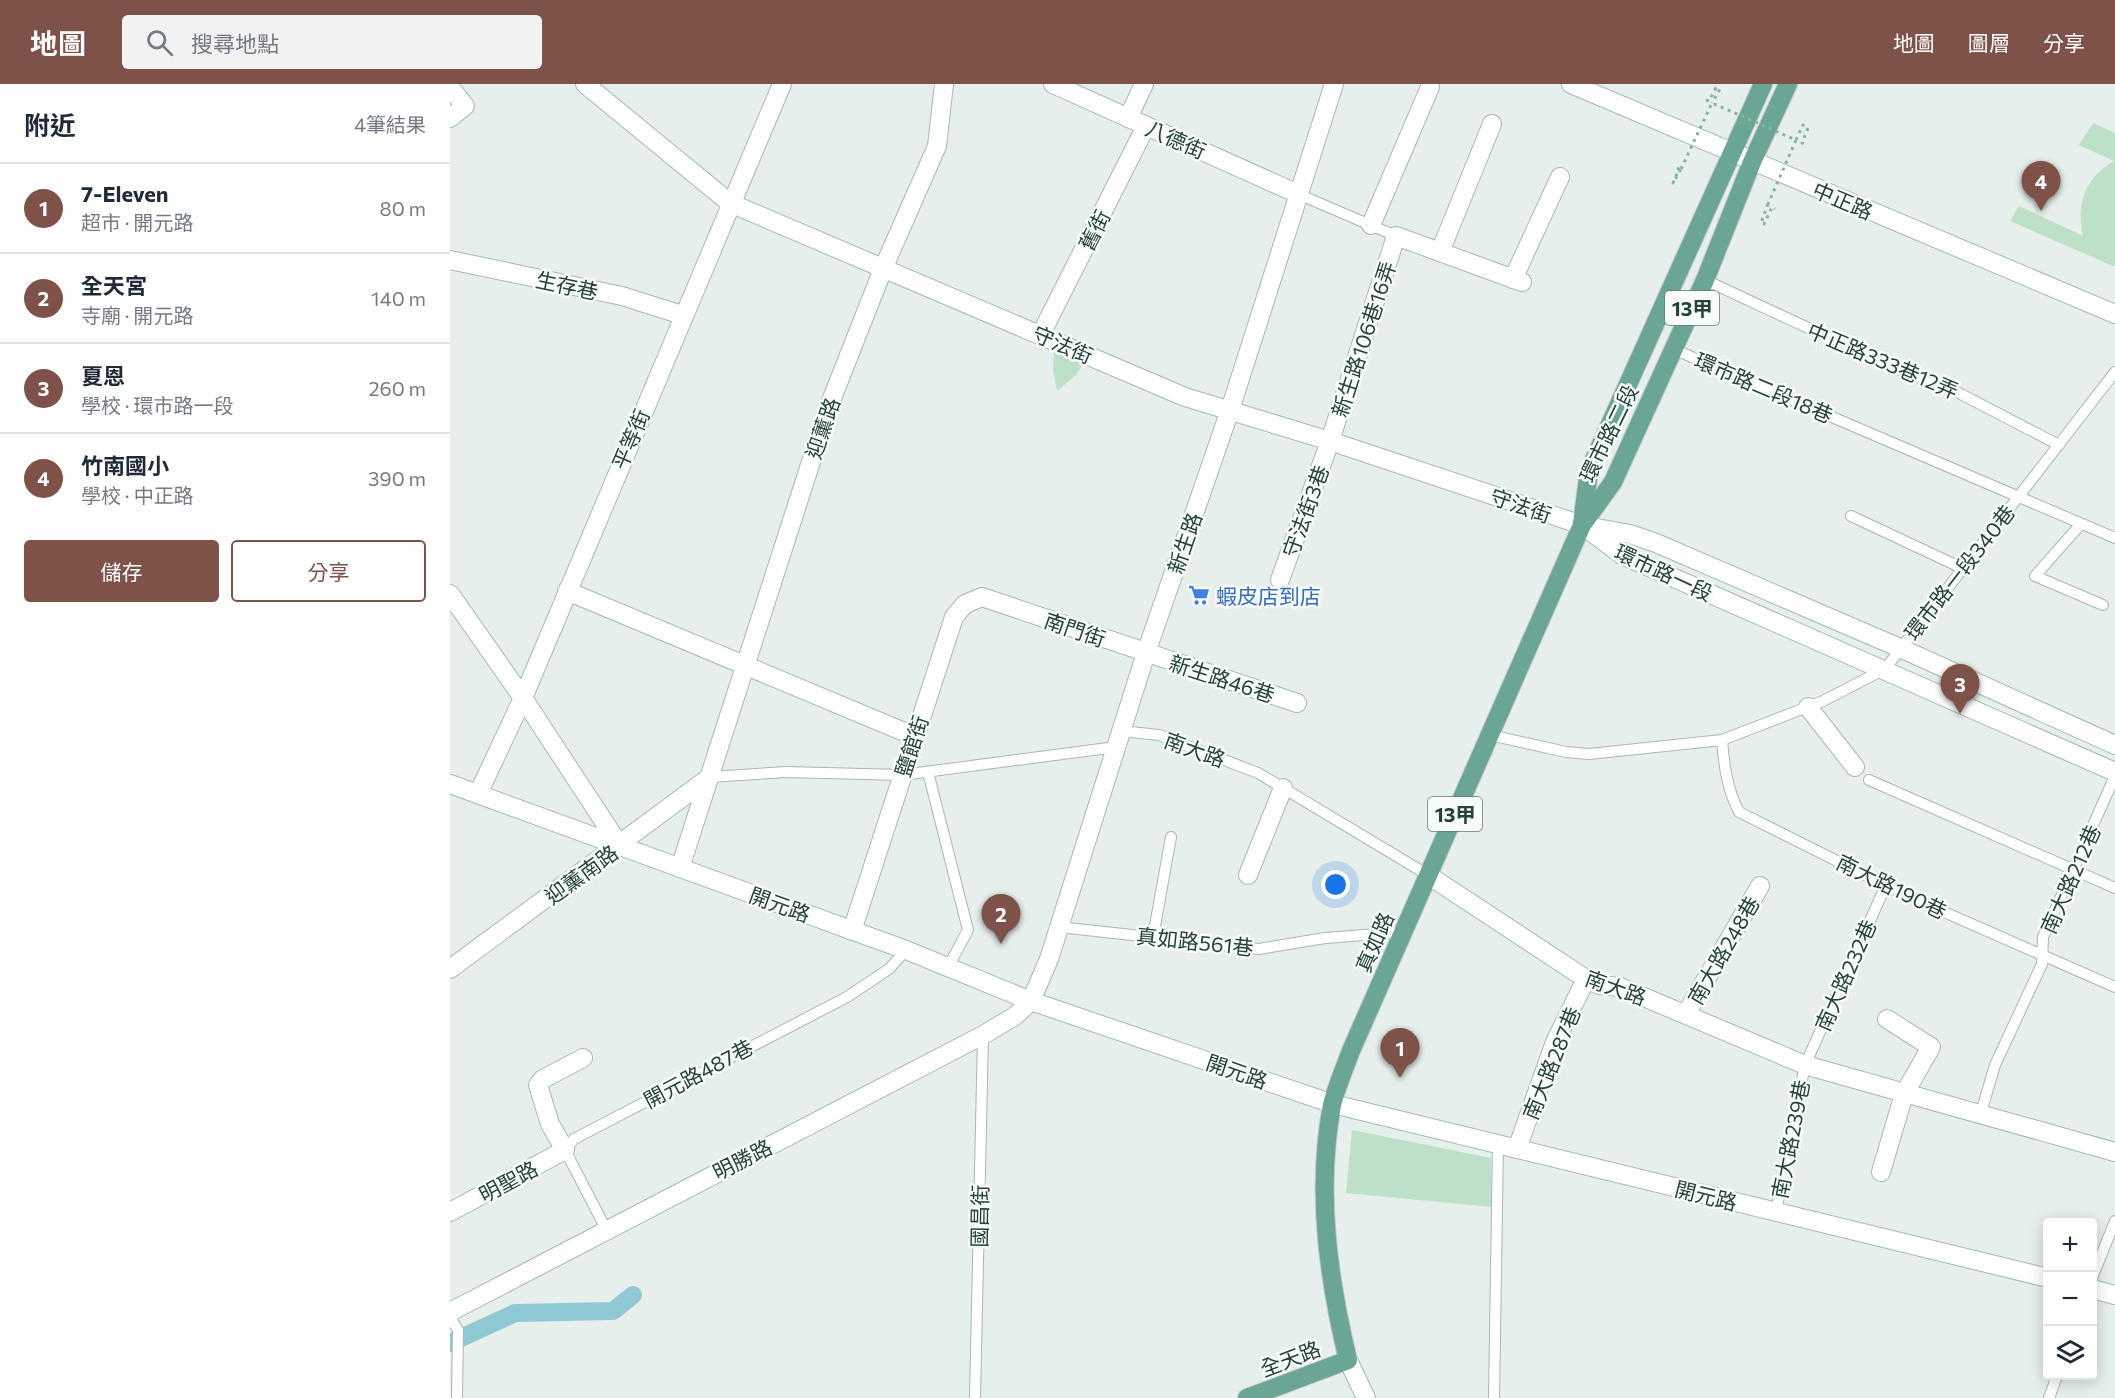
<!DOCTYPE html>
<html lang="zh-TW">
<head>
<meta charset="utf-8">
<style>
  :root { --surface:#fff; --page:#f2f2f3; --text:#1f2937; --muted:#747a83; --line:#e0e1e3; --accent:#7f5249 }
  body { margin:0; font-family:Commissioner,"Noto Sans TC",sans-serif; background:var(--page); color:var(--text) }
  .controls { position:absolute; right:18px; bottom:18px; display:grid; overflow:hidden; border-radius:6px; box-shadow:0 3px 15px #0003 }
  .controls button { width:54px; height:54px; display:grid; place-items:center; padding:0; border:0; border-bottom:2px solid var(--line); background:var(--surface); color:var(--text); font:30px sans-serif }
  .you { position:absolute; left:886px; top:801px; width:21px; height:21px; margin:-15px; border:4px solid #fff; border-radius:50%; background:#1a73e8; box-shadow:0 0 0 9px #1a73e833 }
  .badge { display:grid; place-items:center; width:39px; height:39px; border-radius:50%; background:var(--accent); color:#fff; font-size:20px; font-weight:700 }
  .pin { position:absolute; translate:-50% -50px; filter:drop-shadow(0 2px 3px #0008) }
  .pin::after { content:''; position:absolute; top:32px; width:21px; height:18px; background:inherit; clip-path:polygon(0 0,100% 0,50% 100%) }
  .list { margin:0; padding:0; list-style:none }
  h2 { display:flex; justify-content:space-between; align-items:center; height:78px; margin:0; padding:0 24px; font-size:26px }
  h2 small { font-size:20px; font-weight:400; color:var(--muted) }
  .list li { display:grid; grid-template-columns:39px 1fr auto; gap:18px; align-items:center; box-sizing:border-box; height:90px; padding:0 24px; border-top:2px solid var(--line) }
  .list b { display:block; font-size:22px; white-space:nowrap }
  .list p { margin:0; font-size:20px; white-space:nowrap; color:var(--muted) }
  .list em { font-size:20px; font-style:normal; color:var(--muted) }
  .actions { display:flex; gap:12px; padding:18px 24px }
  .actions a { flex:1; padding:14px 0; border:2px solid var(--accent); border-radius:6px; text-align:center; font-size:21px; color:var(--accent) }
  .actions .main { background:var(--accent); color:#fff }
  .icon { flex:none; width:33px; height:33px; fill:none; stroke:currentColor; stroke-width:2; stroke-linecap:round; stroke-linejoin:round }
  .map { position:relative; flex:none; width:1665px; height:1314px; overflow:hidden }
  header { display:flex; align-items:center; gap:36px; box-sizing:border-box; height:84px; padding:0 30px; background:var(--accent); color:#fff }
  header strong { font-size:28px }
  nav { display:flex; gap:33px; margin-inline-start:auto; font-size:21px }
  .search { width:420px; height:54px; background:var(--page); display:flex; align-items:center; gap:15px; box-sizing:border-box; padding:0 21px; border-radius:6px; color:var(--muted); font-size:22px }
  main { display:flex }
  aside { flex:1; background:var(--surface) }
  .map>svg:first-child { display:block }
</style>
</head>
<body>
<header>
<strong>地圖</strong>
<div class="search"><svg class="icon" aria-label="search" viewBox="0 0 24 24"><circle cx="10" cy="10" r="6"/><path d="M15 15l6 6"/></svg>搜尋地點</div>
<nav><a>地圖</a><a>圖層</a><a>分享</a></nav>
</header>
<main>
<aside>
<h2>附近<small>4筆結果</small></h2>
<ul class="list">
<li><span class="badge">1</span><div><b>7-Eleven</b><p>超市 · 開元路</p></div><em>80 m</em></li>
<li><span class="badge">2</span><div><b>全天宮</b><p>寺廟 · 開元路</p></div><em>140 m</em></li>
<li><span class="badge">3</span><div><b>夏恩</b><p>學校 · 環市路一段</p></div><em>260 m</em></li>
<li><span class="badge">4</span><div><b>竹南國小</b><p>學校 · 中正路</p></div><em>390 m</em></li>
</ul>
<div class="actions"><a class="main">儲存</a><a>分享</a></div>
</aside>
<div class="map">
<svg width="1665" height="1314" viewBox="0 0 1665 1314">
  <rect width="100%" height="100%" fill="#e6efeb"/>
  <!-- green -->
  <g fill="#bfe0c8">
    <path d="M1643 39 1665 49V183L1560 137 1569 122 1633 152C1626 119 1635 94 1664 77L1629 61Z"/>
    <path d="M604 264 635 278 626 291 607 307 603 286Z"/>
    <path d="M902 1046 1041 1074 1042 1123 896 1109Z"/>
  </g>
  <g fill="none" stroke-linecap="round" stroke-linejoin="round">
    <!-- canal -->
    <path stroke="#8ec9d4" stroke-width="18" d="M0 1259 65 1229 163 1227 183 1211"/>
    <defs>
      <g id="service">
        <path d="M848 110 946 152"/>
        <path d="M1255 196 1442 283 1505 307 1609 361"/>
        <path d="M1223 265 1665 454"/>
        <path d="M1401 432 1512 484"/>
        <path d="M1631 440 1585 492 1653 521"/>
        <path d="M671 647 709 651 808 689 978 791"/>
        <path d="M1040 651 1116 668 1139 670 1272 656 1373 617 1435 585 1665 288"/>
        <path d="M1272 656C1274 681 1277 705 1289 728L1453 810 1665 903"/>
        <path d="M478 688 518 846 498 883"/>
        <path d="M260 693 336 688 452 691 666 663"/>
        <path d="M1419 696 1665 804"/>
        <path d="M609 843 809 865 875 854 953 848"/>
        <path d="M703 853 721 753"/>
        <path d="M1530 1032 1545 981 1592 880 1593 853 1665 692"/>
        <path d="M1326 1128 1355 981 1436 801"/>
        <path d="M156 1145 115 1066 124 1055 397 913 439 885 456 866"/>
        <path d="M1642 1194 1665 1137"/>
        <path d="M0 1233 8 1246 7 1314"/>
        <path d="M525 1314 533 951"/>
        <path d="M1044 1314 1048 1060"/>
        <path d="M1599 1314 1607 1292"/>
      </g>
      <g id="minor">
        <path d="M135 0 280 119 735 313 880 357 1132 441"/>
        <path d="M603 0 848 110"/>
        <path d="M0 3 15 22 0 34"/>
        <path d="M678 34 694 0"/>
        <path d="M921 141 980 3"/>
        <path d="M990 168 1042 40"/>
        <path d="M0 176 172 212 232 231"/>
        <path d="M1063 195 1110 93"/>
        <path d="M591 250 696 42"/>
        <path d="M830 496 880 357 946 152 1072 198"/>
        <path d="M117 507 464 652"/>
        <path d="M0 510 73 614 170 762"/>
        <path d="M1358 623 1405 683"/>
        <path d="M28 710 73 614 332 0"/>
        <path d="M230 784 379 322 433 185 487 62 494 0"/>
        <path d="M798 791 833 704"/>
        <path d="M978 791 1136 895 1149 901 1170 903 1355 981 1665 1068"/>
        <path d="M402 847 504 533 515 520 532 513 847 619"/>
        <path d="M0 885 260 693"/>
        <path d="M1236 930 1310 802"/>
        <path d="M883 1020 1598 1194"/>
        <path d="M1067 1065 1105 958 1136 895"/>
        <path d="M1431 1088 1454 1010 1481 963 1437 935"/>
        <path d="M0 1128 115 1066 100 1040 88 1001 93 995 133 974"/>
        <path d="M1642 1205 1665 1211"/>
        <path d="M0 1228 533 951 565 932 581 917"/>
      </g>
      <g id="tertiary">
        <path d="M1121 0 1665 230"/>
        <path d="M581 917 599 875 696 569 780 326 884 0"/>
        <path d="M898 1276 916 1314"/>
      </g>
      <g id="secondary">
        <path d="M1132 441 1172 471 1665 688"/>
        <path d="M1136 442 1180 450 1206 459 1450 564 1665 661"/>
        <path d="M0 700 456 866 581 917 883 1020"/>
      </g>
      <g id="primary">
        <path d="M1132 440 1139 387 1313 0"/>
        <path d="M797 1314 898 1276C878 1193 866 1106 882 1021 886 1004 894 986 900 969L1132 441 1163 398 1255 196 1302 78 1338 0"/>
      </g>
    </defs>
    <!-- service casing -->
    <use href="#service" stroke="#a8b8b2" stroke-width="12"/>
    <!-- minor casing -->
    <use href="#minor" stroke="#a8b8b2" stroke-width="20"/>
    <!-- tertiary casing -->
    <use href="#tertiary" stroke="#a8b8b2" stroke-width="20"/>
    <!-- secondary casing -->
    <use href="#secondary" stroke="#a4bbb3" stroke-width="20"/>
    <!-- primary casing -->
    <use href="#primary" stroke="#c2cac8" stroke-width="20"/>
    <!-- path -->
    <g stroke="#86b3a5" stroke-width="3" stroke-dasharray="3 4.5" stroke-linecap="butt">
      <path d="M1256 16 1259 17 1266 4 1270 5 1262 19"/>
      <path d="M1346 56 1353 41 1358 44 1352 59 1356 61"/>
      <path d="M1227 84 1229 85 1223 99 1231 85"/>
      <path d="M1318 120 1311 139 1314 140 1322 123 1325 125"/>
    </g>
    <!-- service -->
    <use href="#service" stroke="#fff" stroke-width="10"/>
    <!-- minor -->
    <use href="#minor" stroke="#fff" stroke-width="18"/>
    <!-- tertiary -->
    <use href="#tertiary" stroke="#fff" stroke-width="18"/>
    <!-- secondary -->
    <use href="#secondary" stroke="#fff" stroke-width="18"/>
    <!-- primary -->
    <use href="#primary" stroke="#6aa596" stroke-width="18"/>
    <!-- path-bridge -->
    <path stroke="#86b3a5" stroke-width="3" stroke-dasharray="3 4.5" stroke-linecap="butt" d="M1231 85 1262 19 1346 56 1318 120"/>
  </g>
  <!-- icons -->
  <defs>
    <symbol id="supermarket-bare" viewBox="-9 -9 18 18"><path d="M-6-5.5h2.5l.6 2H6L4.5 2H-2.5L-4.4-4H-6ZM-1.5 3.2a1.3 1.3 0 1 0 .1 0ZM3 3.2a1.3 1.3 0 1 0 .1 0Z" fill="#3f7fe0" stroke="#f7fbf9" stroke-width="2.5" paint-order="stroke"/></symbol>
  </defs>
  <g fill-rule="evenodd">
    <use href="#supermarket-bare" x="734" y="496" width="30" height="30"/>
  </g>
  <g text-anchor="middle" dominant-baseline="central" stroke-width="5" stroke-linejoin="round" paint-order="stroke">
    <!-- shield labels -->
    <g fill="#f7fbf9" stroke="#637a73" stroke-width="1.5">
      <rect x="1215" y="207" width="54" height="34" rx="4.5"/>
      <rect x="978" y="713" width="54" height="34" rx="4.5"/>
    </g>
    <g font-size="20" font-weight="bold" fill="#24423a">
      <text x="1242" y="224">13甲</text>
      <text x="1005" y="730">13甲</text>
    </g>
    <!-- street labels -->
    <g font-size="21" fill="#24423a" stroke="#f7fbf9">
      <text transform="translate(726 55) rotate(24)">八德街</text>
      <text transform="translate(1393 116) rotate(23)">中正路</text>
      <text transform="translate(644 146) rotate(-63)">舊街</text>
      <text transform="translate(117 201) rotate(12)">生存巷</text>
      <text transform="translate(913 255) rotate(-72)">新生路106巷16弄</text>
      <text transform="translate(613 260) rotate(23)">守法街</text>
      <text transform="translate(1433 276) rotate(23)">中正路333巷12弄</text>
      <text transform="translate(1314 303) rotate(23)">環市路二段18巷</text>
      <text transform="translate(372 344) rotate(-71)">迎薰路</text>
      <text transform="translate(1158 349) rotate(-64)">環市路二段</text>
      <text transform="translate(180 355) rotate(-67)">平等街</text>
      <text transform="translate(1071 421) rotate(19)">守法街</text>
      <text transform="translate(855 427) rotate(-70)">守法街3巷</text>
      <text transform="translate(734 459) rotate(-71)">新生路</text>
      <text transform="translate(1214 488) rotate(25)">環市路一段</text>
      <text transform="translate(1509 488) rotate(-52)">環市路一段340巷</text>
      <text transform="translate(625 545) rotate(19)">南門街</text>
      <text transform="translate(772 594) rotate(18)">新生路46巷</text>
      <text transform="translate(461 662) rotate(-72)">鹽館街</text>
      <text transform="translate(745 665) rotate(20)">南大路</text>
      <text transform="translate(131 790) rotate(-36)">迎薰南路</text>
      <text transform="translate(1620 795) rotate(-66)">南大路212巷</text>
      <text transform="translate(1442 802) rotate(26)">南大路190巷</text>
      <text transform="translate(330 820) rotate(20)">開元路</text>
      <text transform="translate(745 857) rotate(6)">真如路561巷</text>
      <text transform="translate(924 858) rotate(-66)">真如路</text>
      <text transform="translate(1273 866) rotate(-60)">南大路248巷</text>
      <text transform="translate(1395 891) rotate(-66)">南大路232巷</text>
      <text transform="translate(1166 903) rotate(20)">南大路</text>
      <text transform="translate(1101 979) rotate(-68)">南大路287巷</text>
      <text transform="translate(787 987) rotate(19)">開元路</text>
      <text transform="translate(248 989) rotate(-28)">開元路487巷</text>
      <text transform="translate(1340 1055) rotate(-79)">南大路239巷</text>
      <text transform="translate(292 1075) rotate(-27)">明勝路</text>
      <text transform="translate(58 1097) rotate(-28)">明聖路</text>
      <text transform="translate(1256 1111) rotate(14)">開元路</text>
      <text transform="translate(529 1132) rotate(-89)">國昌街</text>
      <text transform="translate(840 1274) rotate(-21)">全天路</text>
    </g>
    <!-- shop labels -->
    <g font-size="21" fill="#366cbe" stroke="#f7fbf9" text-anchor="start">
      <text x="766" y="511">蝦皮店到店</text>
    </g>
  </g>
</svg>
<div class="controls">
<button>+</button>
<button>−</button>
<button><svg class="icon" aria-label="layers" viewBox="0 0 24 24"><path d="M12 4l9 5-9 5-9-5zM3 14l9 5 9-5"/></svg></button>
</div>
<div class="you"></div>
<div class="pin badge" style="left:950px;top:994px">1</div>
<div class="pin badge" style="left:551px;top:860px">2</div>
<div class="pin badge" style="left:1510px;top:630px">3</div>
<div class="pin badge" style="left:1591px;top:127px">4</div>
</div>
</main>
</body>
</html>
